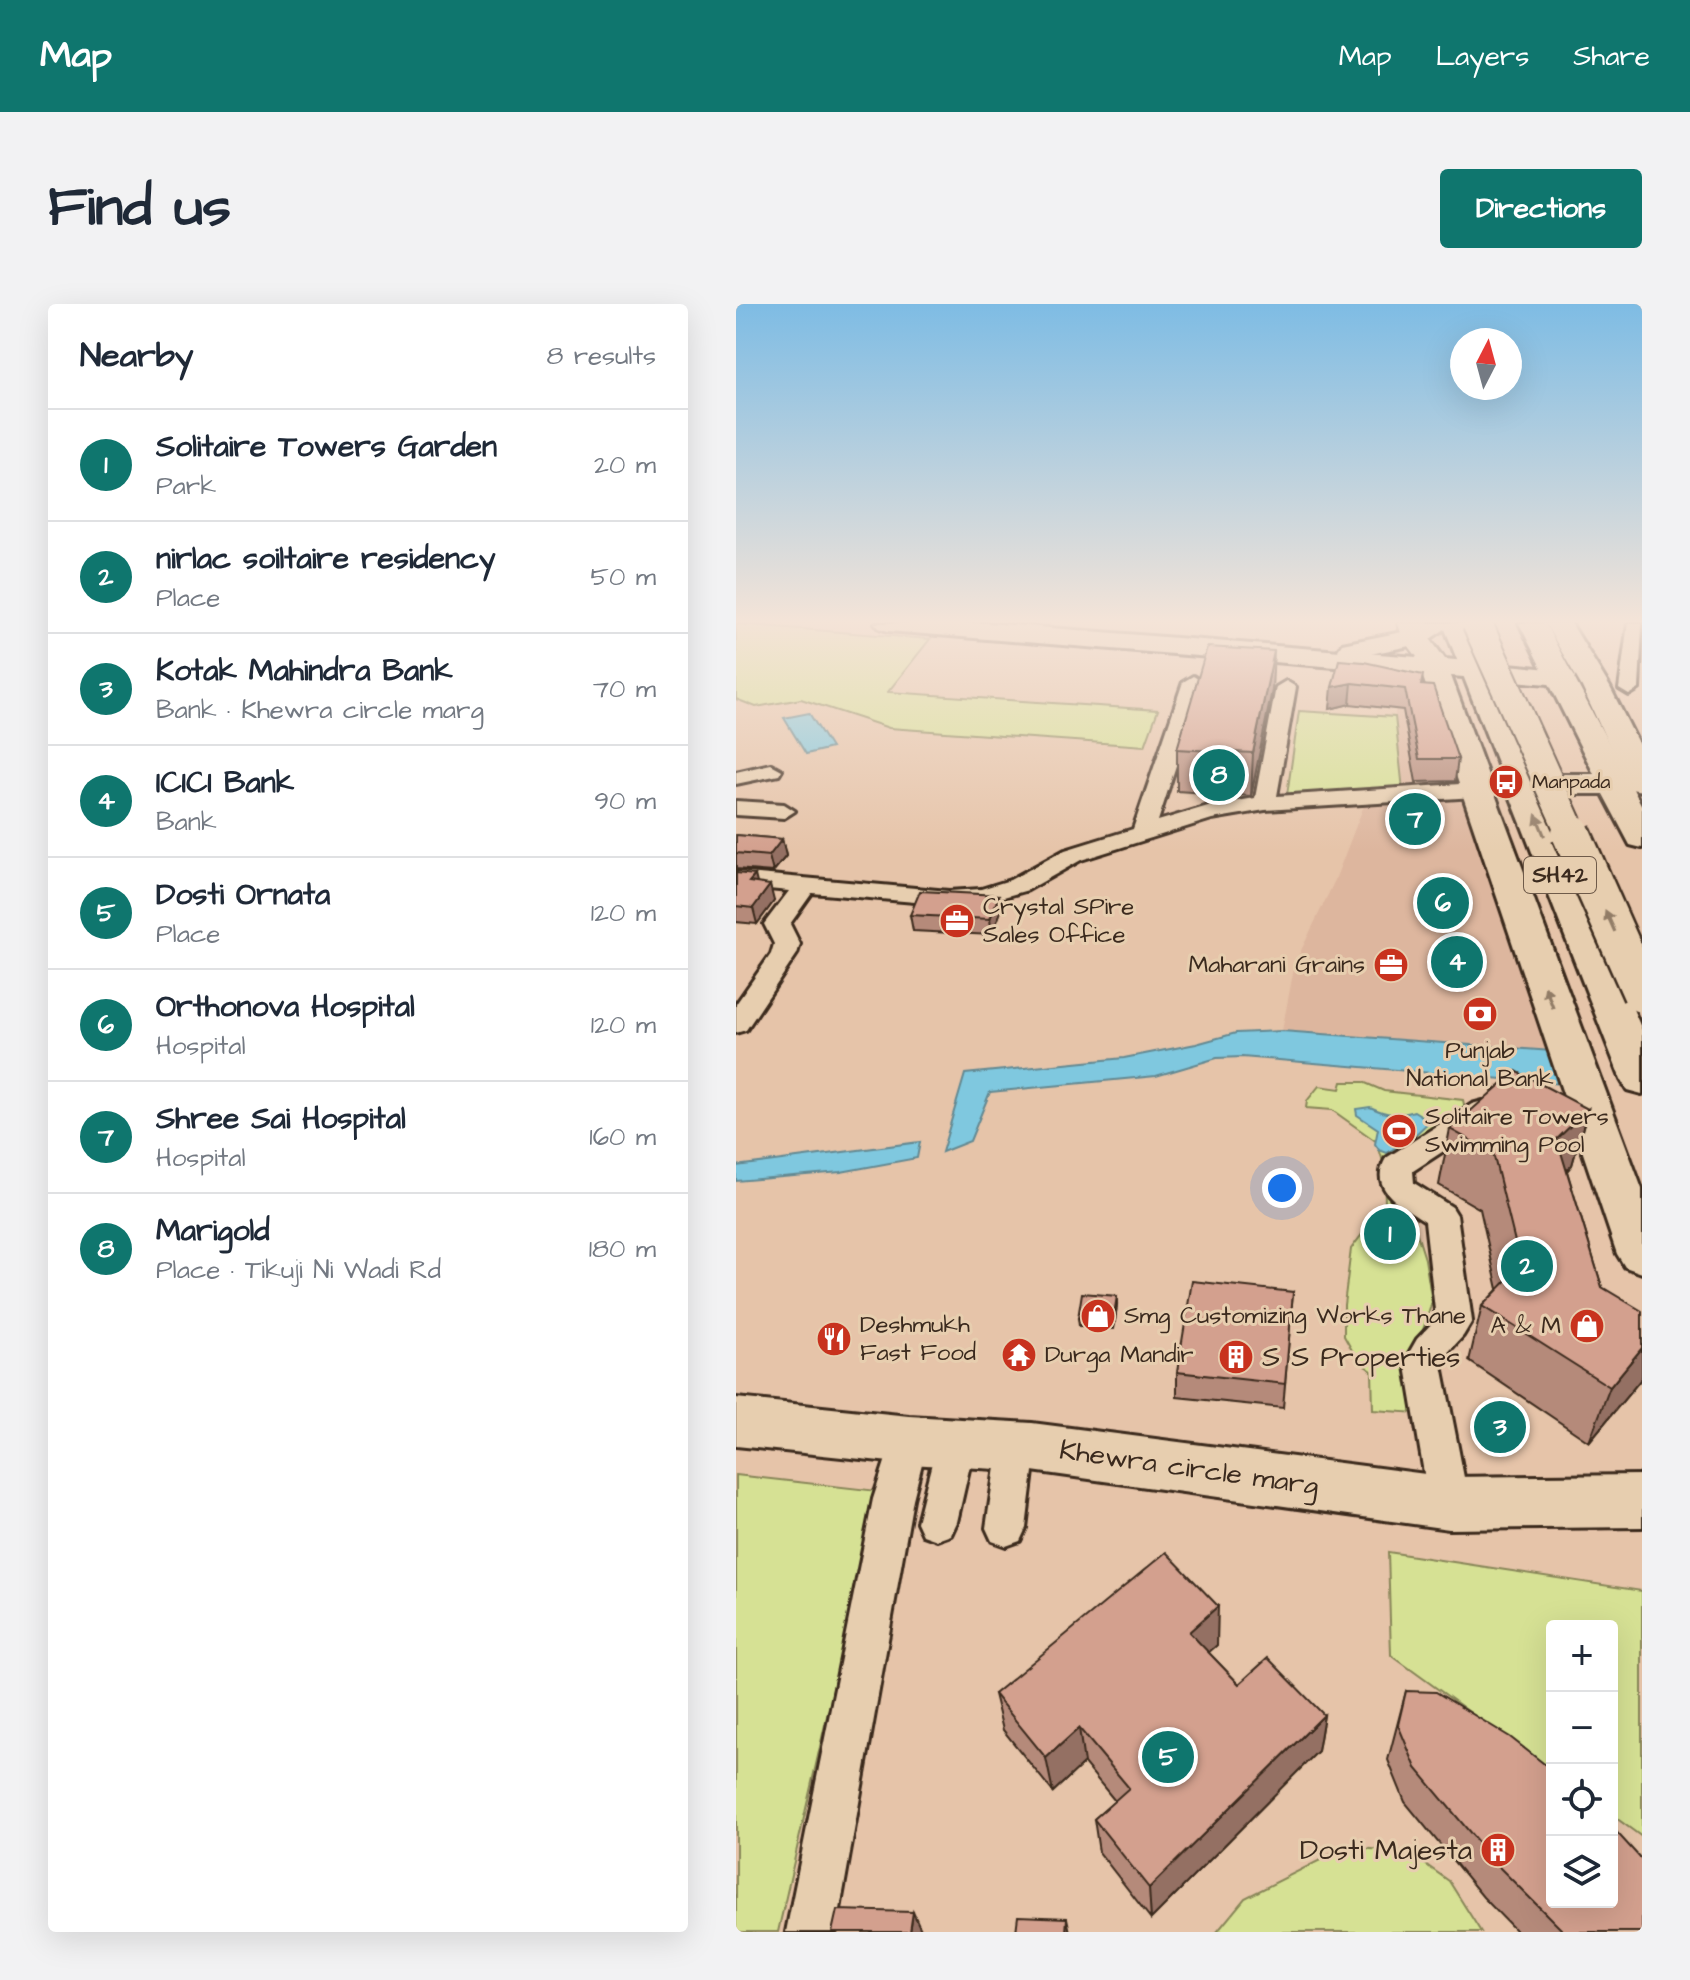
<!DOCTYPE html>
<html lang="en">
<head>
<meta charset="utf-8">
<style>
  :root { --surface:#fff; --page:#f2f2f3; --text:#1f2937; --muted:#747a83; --line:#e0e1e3; --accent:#0f766e }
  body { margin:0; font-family:"Architects Daughter",sans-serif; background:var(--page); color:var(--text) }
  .controls { position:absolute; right:24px; bottom:24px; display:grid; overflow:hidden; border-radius:8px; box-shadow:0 8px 32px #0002 }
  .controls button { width:72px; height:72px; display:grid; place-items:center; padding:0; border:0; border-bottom:2px solid var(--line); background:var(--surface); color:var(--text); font:40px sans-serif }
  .compass { position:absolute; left:714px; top:24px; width:72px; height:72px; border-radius:50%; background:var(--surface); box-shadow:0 8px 32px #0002; rotate:6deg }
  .you { position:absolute; left:546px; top:884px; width:28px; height:28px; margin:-20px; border:6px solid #fff; border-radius:50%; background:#1a73e8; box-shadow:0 0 0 12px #1a73e833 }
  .badge { display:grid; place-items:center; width:52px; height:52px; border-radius:50%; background:var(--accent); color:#fff; font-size:26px; font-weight:700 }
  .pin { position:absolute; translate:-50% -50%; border:4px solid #fff; box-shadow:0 2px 8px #0006 }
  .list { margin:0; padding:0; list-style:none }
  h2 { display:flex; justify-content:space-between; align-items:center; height:104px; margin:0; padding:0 32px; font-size:34px }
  h2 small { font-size:26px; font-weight:400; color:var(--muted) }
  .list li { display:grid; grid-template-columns:52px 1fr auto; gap:24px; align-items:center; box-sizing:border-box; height:112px; padding:0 32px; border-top:2px solid var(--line) }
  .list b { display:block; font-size:30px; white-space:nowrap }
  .list p { margin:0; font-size:26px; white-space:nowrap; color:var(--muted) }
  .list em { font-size:26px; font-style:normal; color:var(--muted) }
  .icon { flex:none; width:44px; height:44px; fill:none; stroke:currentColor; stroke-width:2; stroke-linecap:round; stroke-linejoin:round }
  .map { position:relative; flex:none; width:906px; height:1628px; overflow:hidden; border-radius:8px }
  header { display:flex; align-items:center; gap:48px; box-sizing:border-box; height:112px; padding:0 40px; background:var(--accent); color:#fff }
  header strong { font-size:38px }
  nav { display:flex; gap:44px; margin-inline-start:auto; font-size:28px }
  .intro { display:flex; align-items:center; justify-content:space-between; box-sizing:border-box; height:192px; padding:0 48px }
  h1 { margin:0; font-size:56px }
  .button { padding:20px 36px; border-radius:8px; background:var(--accent); color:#fff; font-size:28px; font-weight:700 }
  main { display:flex; gap:48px; padding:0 48px }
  aside { flex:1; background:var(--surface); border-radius:8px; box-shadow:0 8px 32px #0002 }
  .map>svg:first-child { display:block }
</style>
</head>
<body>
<header>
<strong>Map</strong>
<nav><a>Map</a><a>Layers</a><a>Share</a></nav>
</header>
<div class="intro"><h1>Find us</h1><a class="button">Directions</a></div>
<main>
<aside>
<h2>Nearby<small>8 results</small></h2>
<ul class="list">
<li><span class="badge">1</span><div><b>Solitaire Towers Garden</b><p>Park</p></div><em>20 m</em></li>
<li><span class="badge">2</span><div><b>nirlac soiltaire residency</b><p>Place</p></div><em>50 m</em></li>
<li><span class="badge">3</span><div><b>Kotak Mahindra Bank</b><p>Bank · Khewra circle marg</p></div><em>70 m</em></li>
<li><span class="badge">4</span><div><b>ICICI Bank</b><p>Bank</p></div><em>90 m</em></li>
<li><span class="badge">5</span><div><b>Dosti Ornata</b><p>Place</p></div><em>120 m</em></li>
<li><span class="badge">6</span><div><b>Orthonova Hospital</b><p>Hospital</p></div><em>120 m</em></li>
<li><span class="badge">7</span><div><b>Shree Sai Hospital</b><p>Hospital</p></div><em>160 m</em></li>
<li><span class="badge">8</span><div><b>Marigold</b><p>Place · Tikuji Ni Wadi Rd</p></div><em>180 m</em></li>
</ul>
</aside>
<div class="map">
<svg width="906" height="1628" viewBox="0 0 906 1628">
  <rect width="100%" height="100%" fill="#e6c4a9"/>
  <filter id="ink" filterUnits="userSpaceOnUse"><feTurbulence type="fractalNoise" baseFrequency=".0125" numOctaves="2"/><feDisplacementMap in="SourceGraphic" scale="16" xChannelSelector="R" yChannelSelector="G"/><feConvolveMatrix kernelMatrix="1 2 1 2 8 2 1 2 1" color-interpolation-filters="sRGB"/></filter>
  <g filter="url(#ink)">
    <!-- built -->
    <g fill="#ddb69e">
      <path d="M658 365 701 386 734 485 667 486 659 413Z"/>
      <path d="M733 490 816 747 546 727 559 659 599 576 630 496Z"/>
    </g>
    <!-- green -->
    <g fill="#d6e194" stroke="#888659" stroke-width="2">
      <path d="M0 320 194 335 152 388 422 406 409 442 153 424 65 395 20 403 0 395Z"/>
      <path d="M563 407 659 413 667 486 551 491Z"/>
      <path d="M606 778H627L648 787 727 796 730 809 652 868 656 896 676 914 689 955 696 998 686 1029 675 1046 682 1109 637 1106 636 1067 622 1057 608 1032V1001L615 945 649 900 648 861 641 838 596 806 570 804 571 797 583 782 604 785Z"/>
      <path d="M0 1171 142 1187 42 1628H0Z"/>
      <path d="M652 1248 906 1287V1533L876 1511V1322H816V1468L655 1351Z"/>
      <path d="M610 1543 672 1548 713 1577 745 1628H481L509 1594Z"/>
    </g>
    <!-- water -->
    <g fill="#7fc8df" stroke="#648992" stroke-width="2">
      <path d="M73 409 95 444 70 450 48 414Z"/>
      <path d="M546 727 816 747 825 780 506 753 481 754 420 772 254 788 234 837 206 848 229 770 388 754 460 740 500 729Z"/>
      <path d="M634 803C651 811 661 813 678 807L694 817 678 832 651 849 643 846 639 840 642 825 621 811 620 805Z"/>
      <path d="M184 838 181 854 105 868 0 877V862Z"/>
    </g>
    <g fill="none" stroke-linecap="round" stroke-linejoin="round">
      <defs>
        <g id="street">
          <path d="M892 319H906L903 385 893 391 883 385Z"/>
          <path d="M457 372 467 378 422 517 472 502 519 494 540 383 550 377 560 383 541 492 739 479 750 486 739 493 529 506 476 515 345 556 292 586 247 599 213 601 76 589 54 620 64 640 61 650 10 726 0 729V700L35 650 38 640 28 620 53 587 0 582V568L213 587 245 585 274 576 329 546 397 525 447 378Z"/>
          <path d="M35 460 46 466 43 471 0 480V468Z"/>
          <path d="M0 497 48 500 59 507 48 514 0 511Z"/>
          <path d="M747 797 758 800 762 807 758 814 677 867 678 879 716 903 721 911 736 1017 727 1032 705 1056 733 1199 727 1212 713 1217 699 1212 693 1199 669 1056 681 1035 700 1015 689 917C667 902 631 887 650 854L736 800Z"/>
          <path d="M173 1120 186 1124 192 1136 177 1195 100 1628H50L137 1195 160 1124Z"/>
          <path d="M220 1122 233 1127 239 1139 221 1218 215 1231 201 1236 187 1231 181 1218 201 1139 207 1127Z"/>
          <path d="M281 1126 295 1131 300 1143 290 1224 284 1237 270 1242 256 1237 250 1224 262 1143 267 1131Z"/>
        </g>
        <g id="secondary">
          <path d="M139 319H251L681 353 666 333 662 319H688L692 332 709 355 835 367 839 373 835 379 825 381 715 372 906 885V969L889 963 881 950 686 370 152 327 143 324Z"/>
          <path d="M809 319H835L874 383 906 447V487L895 485 890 478 846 383Z"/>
          <path d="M0 1094 173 1112 296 1119 713 1173 906 1171V1223L713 1225 296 1167 173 1160 0 1142Z"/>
        </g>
        <path id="primary" d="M683 319H733L797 470H858L783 319H809L906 502V544L894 541 867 490H805L906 726V790L891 786 885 776 709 325 688 339 615 354 606 352 602 346 606 340 671 327Z"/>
      </defs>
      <!-- street casing -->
      <use href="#street" stroke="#3b2a1e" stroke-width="6"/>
      <!-- secondary casing -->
      <use href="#secondary" stroke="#3b2a1e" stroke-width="6"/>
      <!-- primary casing -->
      <use href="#primary" stroke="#3b2a1e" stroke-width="6"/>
      <!-- street -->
      <use href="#street" fill="#e7ceaf" fill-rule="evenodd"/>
      <!-- secondary -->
      <use href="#secondary" fill="#e7ceaf" fill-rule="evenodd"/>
      <!-- primary -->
      <use href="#primary" fill="#e7ceaf" fill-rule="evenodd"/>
      <defs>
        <path id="primary-bridge-far1" d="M741 319 836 531"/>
        <path id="primary-bridge" d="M835 529 906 689"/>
      </defs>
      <!-- primary-bridge-far1 casing -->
      <use href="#primary-bridge-far1" stroke="#3b2a1e" stroke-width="33" stroke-linecap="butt"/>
      <!-- primary-bridge casing -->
      <use href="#primary-bridge" stroke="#3b2a1e" stroke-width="43" stroke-linecap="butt"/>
      <!-- primary-bridge-far1 -->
      <use href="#primary-bridge-far1" stroke="#e7ceaf" stroke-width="29"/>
      <!-- primary-bridge -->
      <use href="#primary-bridge" stroke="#e7ceaf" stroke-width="38"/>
    </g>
    <!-- wall -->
    <g fill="#b58a7a" stroke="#3b2a1e" stroke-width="2">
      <path d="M603 356 686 381 722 455 719 477 680 478 667 406 614 400 594 405Z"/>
      <path d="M536 386 515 492 441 487V445Z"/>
      <path d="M0 531 46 535 50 552 37 568 0 565Z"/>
      <path d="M0 569 21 579 38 597 21 620 0 618Z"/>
      <path d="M263 591 265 607 256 631 177 627 174 611Z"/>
      <path d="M852 805 836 861 831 867 866 983 905 1075 853 1138 733 1057 746 1002 762 985 744 905 703 881 714 825Z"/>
      <path d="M557 988 547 1104 441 1093V1068Z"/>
      <path d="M381 1001 378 1025 343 1022 342 1014Z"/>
      <path d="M481 1341 472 1348 503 1380 588 1411 582 1447 415 1615 363 1548 358 1515 379 1497 348 1459 317 1488 267 1426 258 1390Z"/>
      <path d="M670 1387 906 1628H781L747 1593 669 1498 652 1456Z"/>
    </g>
    <!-- shaded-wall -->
    <g fill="#947063" stroke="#3b2a1e" stroke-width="2">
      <path d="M538 347 536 386 515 492 517 449Z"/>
      <path d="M616 379 614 400 594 405 596 383Z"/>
      <path d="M46 535 50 552 37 568 33 552Z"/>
      <path d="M19 571 23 587 13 578Z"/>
      <path d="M34 581 38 597 21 620 17 604Z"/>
      <path d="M263 591 265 607 256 631 254 615Z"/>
      <path d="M852 805 836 861 806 892 821 835Z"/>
      <path d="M381 992V1001L378 1025 377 1017Z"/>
      <path d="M906 1044V1072L905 1075 853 1138 874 1083Z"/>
      <path d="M482 1302 481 1341 453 1366V1328Z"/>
      <path d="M588 1411 582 1447 415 1615 413 1584Z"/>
      <path d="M343 1424 348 1459 317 1488 310 1454Z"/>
      <path d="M177 1608 186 1628H174Z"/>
      <path d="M331 1614 334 1628H330Z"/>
    </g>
    <!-- building -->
    <g fill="#d3a08e" stroke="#3b2a1e" stroke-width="2">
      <path d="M471 343 538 347 517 449 441 445Z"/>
      <path d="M603 356 628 358 687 371 685 381 697 382 722 455H683L669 385 616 379 596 383Z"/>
      <path d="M0 531 46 535 33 552 0 549Z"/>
      <path d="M0 569 19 571 13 578 34 581 17 604 0 602Z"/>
      <path d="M184 587 263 591 254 615 174 611Z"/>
      <path d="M780 767 852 805 821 835 866 983 906 1007V1044L874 1083 746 1002 785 962 757 849 714 825Z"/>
      <path d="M456 977 557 988 549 1080 441 1068Z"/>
      <path d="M346 989 381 992 377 1017 342 1014Z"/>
      <path d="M430 1248 482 1302 453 1328 503 1380 532 1354 588 1411 413 1584 358 1515 393 1484 343 1424 310 1454 258 1390Z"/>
      <path d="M670 1387 700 1388 774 1433 816 1466V1598H876V1523L906 1556V1628H828L762 1562 680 1464 662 1421Z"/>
      <path d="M101 1606 177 1608 174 1628H96Z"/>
      <path d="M282 1612 331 1614 330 1628H280Z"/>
    </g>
    <!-- one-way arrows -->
    <defs><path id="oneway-solid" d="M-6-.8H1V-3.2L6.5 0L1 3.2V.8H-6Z" transform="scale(2)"/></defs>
    <g fill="#917c66">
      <use href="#oneway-solid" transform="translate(804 521) rotate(-112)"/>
      <use href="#oneway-solid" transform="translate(874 617) rotate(-114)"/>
      <use href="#oneway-solid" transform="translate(813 693) rotate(-110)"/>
    </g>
  </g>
  <!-- sky -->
  <linearGradient id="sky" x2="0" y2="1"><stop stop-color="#7ebce4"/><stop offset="0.58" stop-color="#f4e4d8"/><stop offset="1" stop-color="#f4e4d8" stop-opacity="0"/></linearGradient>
  <rect width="906" height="547" fill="url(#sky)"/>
  <!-- icons -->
  <defs>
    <symbol id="bus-disc" viewBox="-11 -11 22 22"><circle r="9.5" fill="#c8321e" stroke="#e7ceaf"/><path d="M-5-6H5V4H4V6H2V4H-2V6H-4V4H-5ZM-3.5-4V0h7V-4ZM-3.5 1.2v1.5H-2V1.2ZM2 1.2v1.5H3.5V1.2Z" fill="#fff"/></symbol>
    <symbol id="office-disc" viewBox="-11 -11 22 22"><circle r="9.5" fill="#c8321e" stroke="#e7ceaf"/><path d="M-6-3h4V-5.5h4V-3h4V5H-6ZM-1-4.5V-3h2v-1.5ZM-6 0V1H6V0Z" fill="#fff"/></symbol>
    <symbol id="bank-disc" viewBox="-11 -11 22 22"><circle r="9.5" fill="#c8321e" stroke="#e7ceaf"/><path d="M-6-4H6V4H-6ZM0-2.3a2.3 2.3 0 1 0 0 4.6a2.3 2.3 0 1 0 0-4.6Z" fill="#fff"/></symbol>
    <symbol id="stadium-disc" viewBox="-11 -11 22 22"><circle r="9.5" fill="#c8321e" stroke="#e7ceaf"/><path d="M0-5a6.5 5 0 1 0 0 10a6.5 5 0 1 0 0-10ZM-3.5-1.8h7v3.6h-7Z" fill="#fff"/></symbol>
    <symbol id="shop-disc" viewBox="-11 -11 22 22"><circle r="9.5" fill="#c8321e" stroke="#e7ceaf"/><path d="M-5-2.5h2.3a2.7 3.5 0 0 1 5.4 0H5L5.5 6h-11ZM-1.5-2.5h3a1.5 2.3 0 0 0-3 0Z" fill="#fff"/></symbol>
    <symbol id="restaurant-disc" viewBox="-11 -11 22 22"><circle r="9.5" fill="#c8321e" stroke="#e7ceaf"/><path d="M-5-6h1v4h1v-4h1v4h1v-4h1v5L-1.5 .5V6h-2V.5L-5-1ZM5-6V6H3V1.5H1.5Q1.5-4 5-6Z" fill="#fff"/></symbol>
    <symbol id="temple-disc" viewBox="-11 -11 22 22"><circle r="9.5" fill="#c8321e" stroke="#e7ceaf"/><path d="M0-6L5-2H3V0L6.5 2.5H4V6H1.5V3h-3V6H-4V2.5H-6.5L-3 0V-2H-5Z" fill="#fff"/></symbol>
    <symbol id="building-disc" viewBox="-11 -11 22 22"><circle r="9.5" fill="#c8321e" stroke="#e7ceaf"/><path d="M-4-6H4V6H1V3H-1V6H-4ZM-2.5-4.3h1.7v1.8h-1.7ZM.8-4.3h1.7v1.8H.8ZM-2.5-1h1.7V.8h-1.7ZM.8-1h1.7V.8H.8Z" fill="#fff"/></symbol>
  </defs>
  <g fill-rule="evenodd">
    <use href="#bus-disc" x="750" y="458" width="40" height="40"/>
    <use href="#office-disc" x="201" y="597" width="40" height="40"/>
    <use href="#office-disc" x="635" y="641" width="40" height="40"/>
    <use href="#bank-disc" x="724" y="690" width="40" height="40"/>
    <use href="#stadium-disc" x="643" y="807" width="40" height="40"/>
    <use href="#shop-disc" x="342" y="992" width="40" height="40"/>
    <use href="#shop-disc" x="831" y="1002" width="40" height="40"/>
    <use href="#restaurant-disc" x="78" y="1015" width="40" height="40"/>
    <use href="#temple-disc" x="263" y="1031" width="40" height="40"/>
    <use href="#building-disc" x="480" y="1033" width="40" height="40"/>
    <use href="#building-disc" x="742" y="1526" width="40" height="40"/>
  </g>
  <g text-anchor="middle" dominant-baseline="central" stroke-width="6" stroke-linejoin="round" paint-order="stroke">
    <!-- far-poi labels -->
    <g font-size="20" fill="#3b2a1e" stroke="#e7ceaf" text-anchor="start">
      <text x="796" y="478">Manpada</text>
    </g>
    <!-- shield labels -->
    <rect fill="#e7ceaf" stroke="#6f5b4a" stroke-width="2" x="788" y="553" width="72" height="36" rx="6"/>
    <g font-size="22" font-weight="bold" fill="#3b2a1e">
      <text x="824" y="571">SH42</text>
    </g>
    <!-- poi labels -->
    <g font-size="24" fill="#3b2a1e" stroke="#e7ceaf" text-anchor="start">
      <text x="247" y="603">Crystal SPire<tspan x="247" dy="28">Sales Office</tspan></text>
      <text x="629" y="661" text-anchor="end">Maharani Grains</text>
      <text x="744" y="747" text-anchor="middle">Punjab<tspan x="744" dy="28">National Bank</tspan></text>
      <text x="689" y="813">Solitaire Towers<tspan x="689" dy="28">Swimming Pool</tspan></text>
      <text x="388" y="1012">Smg Customizing Works Thane</text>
      <text x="124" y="1021">Deshmukh<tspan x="124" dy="28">Fast Food</tspan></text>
      <text x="825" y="1022" text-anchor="end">A &amp; M</text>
      <text x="309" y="1051">Durga Mandir</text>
    </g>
    <!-- near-poi labels -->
    <g font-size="28" fill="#3b2a1e" stroke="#e7ceaf" text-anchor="start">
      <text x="526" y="1053">S S Properties</text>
      <text x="736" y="1546" text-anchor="end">Dosti Majesta</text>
    </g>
    <!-- near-street labels -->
    <g font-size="28" fill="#3b2a1e" stroke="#e7ceaf">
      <text transform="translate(453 1164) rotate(8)">Khewra circle marg</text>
    </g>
  </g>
</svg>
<div class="controls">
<button>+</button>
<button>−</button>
<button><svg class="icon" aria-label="locate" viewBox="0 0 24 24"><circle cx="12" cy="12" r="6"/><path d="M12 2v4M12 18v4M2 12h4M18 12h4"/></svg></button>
<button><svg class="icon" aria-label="layers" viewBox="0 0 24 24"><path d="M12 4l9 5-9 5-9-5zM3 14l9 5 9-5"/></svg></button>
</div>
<svg class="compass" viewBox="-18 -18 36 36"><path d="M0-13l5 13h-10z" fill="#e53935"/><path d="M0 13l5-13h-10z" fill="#747a83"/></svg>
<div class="you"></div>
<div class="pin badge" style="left:654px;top:930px">1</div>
<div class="pin badge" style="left:791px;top:962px">2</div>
<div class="pin badge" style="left:764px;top:1123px">3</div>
<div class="pin badge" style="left:721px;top:658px">4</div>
<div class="pin badge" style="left:432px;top:1453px">5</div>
<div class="pin badge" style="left:707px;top:599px">6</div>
<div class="pin badge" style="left:679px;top:515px">7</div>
<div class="pin badge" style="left:483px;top:471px">8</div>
</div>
</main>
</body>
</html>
